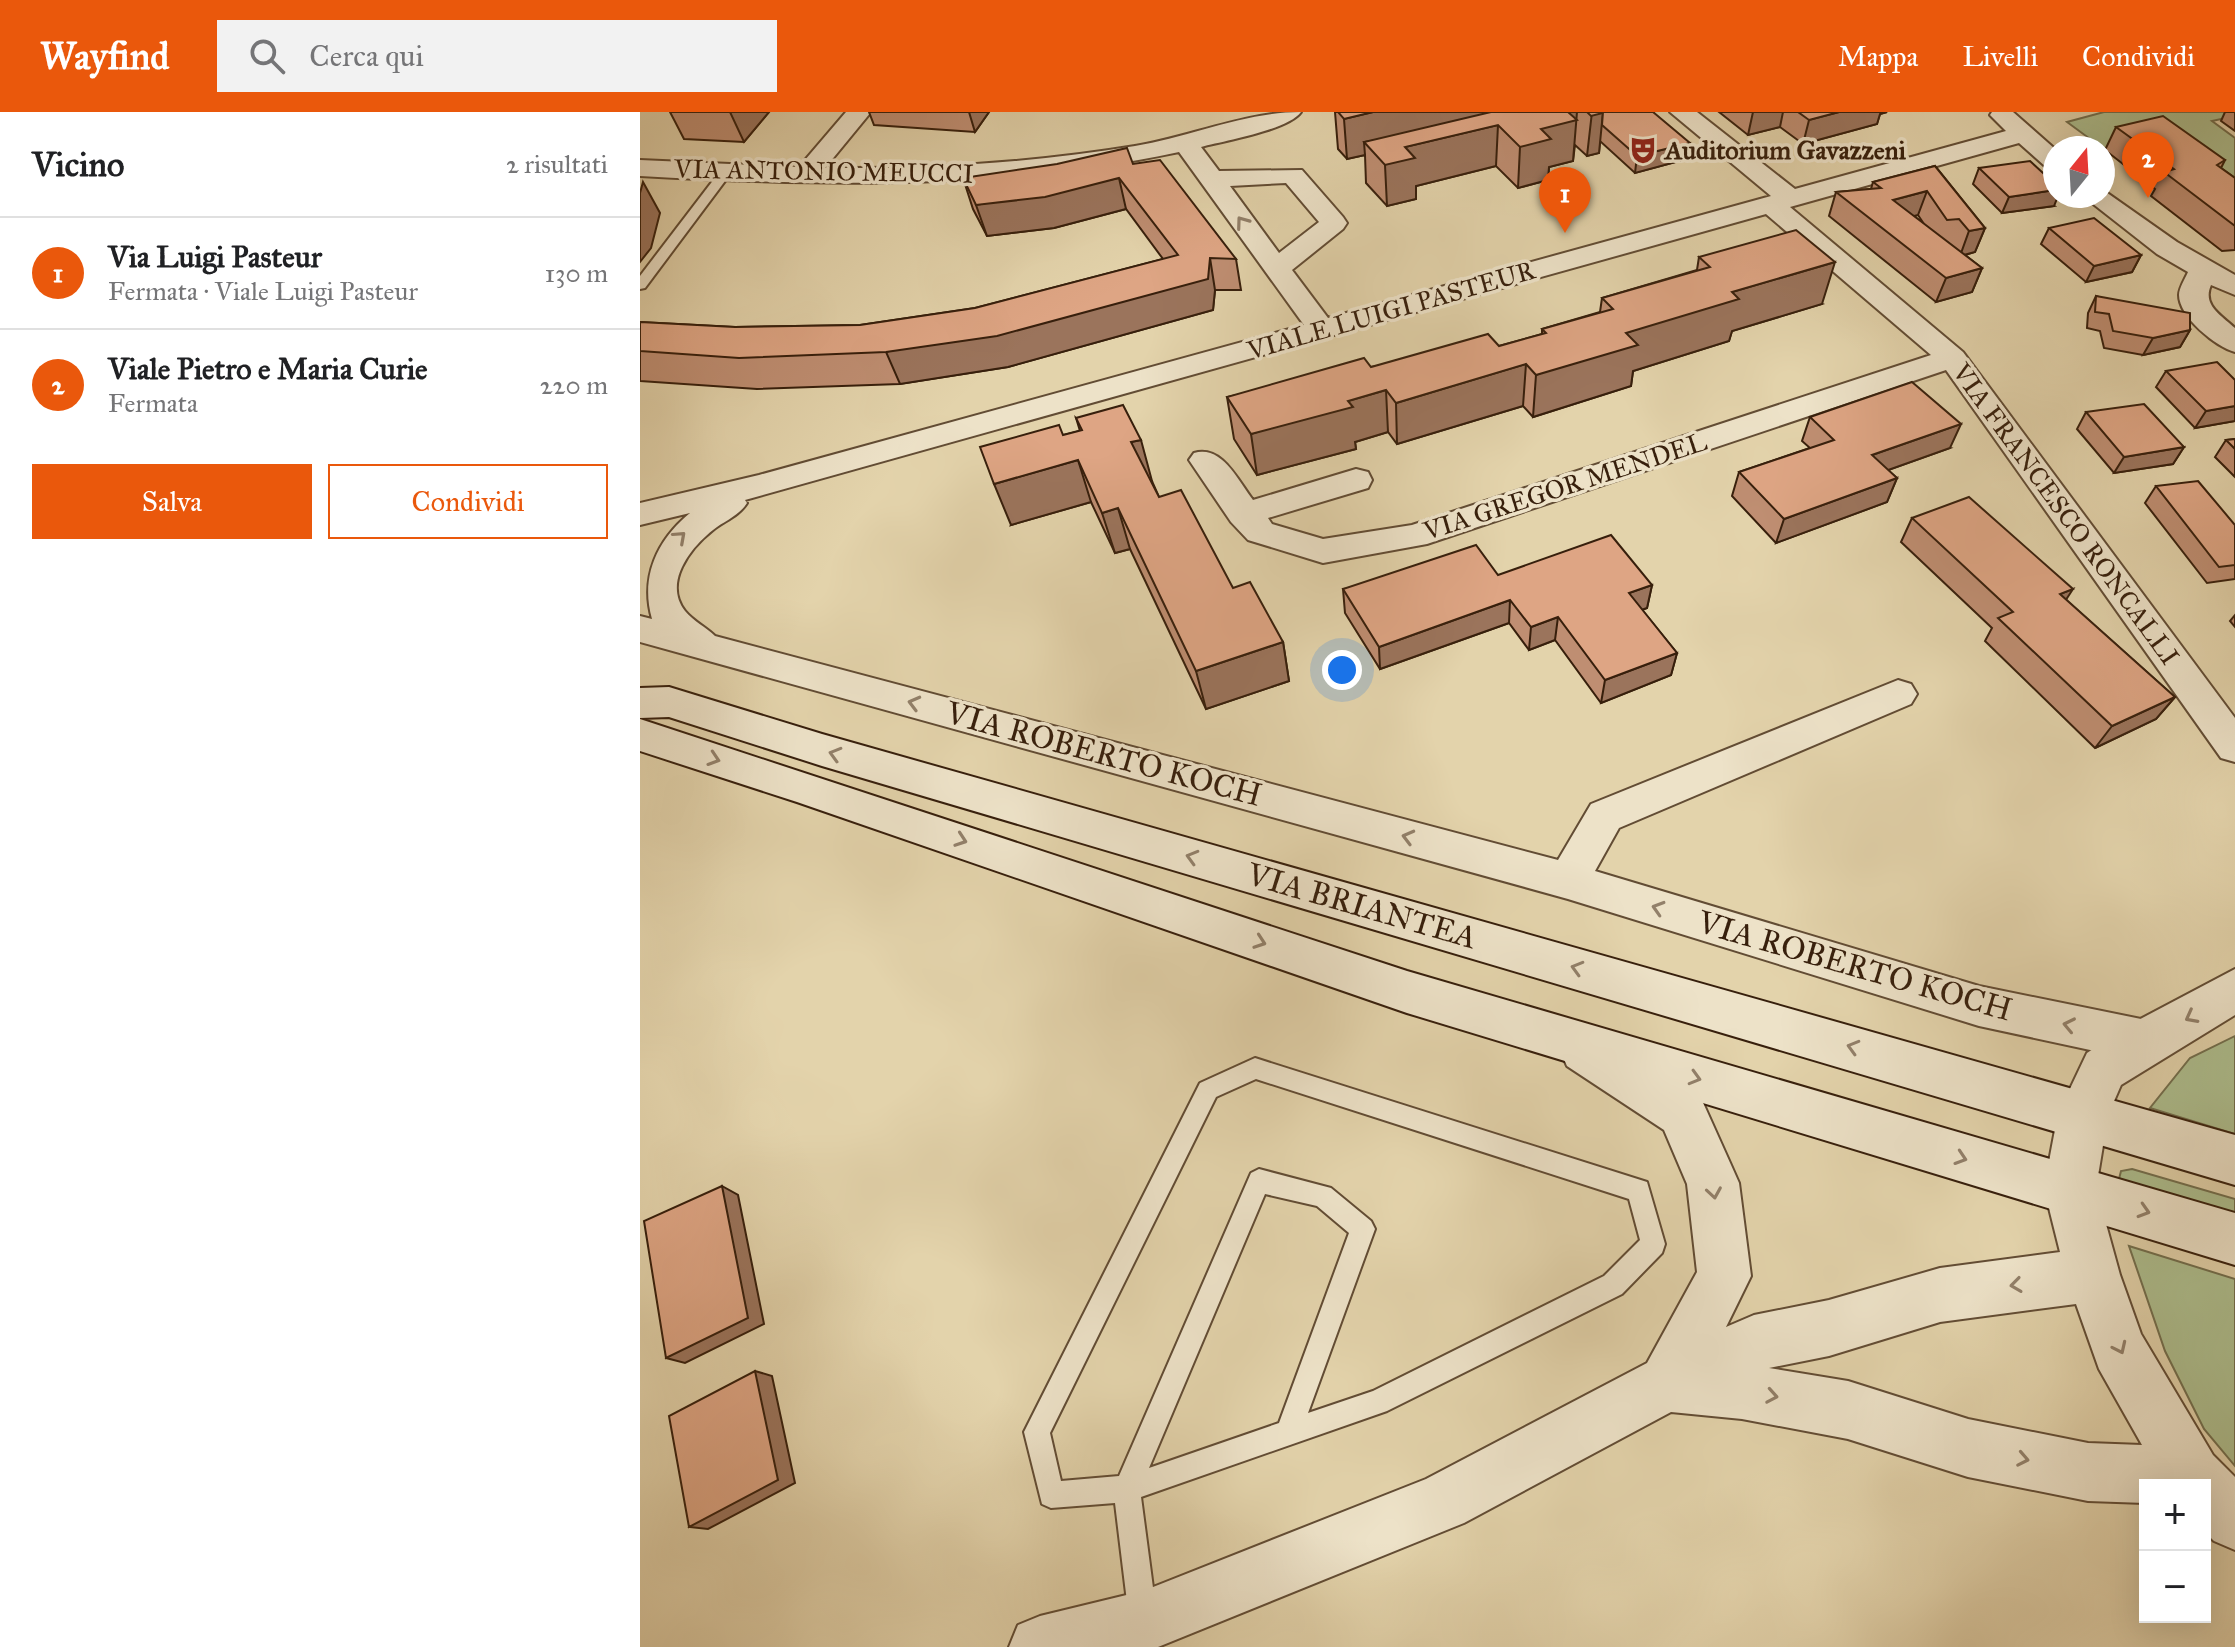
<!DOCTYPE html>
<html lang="it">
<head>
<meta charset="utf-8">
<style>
  :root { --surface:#fff; --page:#f2f2f2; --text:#202124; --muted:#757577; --line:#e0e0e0; --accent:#ea580c }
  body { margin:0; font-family:"IM FELL Great Primer",serif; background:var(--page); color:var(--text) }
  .controls { position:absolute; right:24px; bottom:24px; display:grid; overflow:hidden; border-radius:0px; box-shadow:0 8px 32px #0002 }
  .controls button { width:72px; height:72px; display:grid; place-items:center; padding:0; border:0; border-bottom:2px solid var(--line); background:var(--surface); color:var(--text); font:40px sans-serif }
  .compass { position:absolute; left:1403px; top:24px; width:72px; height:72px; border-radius:50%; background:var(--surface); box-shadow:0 8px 32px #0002; rotate:18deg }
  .you { position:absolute; left:702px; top:558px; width:28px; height:28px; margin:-20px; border:6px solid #fff; border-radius:50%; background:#1a73e8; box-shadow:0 0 0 12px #1a73e833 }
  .badge { display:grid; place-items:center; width:52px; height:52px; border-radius:50%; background:var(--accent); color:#fff; font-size:26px; font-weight:700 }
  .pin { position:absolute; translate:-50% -66px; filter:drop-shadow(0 2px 4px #0008) }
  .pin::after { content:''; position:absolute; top:42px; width:28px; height:24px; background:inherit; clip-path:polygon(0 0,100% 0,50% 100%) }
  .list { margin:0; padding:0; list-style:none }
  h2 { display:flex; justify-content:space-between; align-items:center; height:104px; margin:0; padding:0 32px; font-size:34px }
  h2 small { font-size:26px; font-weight:400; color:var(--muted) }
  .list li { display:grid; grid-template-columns:52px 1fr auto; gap:24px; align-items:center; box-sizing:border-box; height:112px; padding:0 32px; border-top:2px solid var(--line) }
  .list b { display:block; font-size:30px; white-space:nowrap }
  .list p { margin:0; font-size:26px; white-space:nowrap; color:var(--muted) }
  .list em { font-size:26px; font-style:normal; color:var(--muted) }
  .actions { display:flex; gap:16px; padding:24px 32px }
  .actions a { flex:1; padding:18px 0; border:2px solid var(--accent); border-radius:0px; text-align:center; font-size:28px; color:var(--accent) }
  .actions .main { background:var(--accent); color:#fff }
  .icon { flex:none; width:44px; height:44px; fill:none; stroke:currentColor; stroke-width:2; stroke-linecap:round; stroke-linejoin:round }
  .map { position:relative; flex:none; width:1595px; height:1535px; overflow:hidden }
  header { display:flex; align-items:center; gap:48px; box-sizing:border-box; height:112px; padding:0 40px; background:var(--accent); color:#fff }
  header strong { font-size:38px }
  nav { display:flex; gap:44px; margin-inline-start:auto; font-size:28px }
  .search { width:560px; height:72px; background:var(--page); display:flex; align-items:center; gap:20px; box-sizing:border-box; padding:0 28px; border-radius:0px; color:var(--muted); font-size:30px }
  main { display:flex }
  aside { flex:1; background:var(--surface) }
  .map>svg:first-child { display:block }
</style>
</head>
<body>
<header>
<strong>Wayfind</strong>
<div class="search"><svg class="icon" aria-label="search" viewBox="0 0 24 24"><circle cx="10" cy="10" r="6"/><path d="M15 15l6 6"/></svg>Cerca qui</div>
<nav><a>Mappa</a><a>Livelli</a><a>Condividi</a></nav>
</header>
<main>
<aside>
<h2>Vicino<small>2 risultati</small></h2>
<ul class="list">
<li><span class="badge">1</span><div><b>Via Luigi Pasteur</b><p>Fermata · Viale Luigi Pasteur</p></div><em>130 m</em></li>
<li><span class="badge">2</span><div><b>Viale Pietro e Maria Curie</b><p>Fermata</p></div><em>220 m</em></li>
</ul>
<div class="actions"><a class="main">Salva</a><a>Condividi</a></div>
</aside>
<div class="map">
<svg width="1595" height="1535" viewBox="0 0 1595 1535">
  <rect width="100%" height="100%" fill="#e3d3ab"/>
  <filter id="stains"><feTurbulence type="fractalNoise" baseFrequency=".0025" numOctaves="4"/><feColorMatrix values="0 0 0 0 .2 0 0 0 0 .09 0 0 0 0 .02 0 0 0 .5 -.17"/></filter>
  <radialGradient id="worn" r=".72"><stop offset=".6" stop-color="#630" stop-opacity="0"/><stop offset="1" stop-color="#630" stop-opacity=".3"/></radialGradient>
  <!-- green -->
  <g fill="#adbe8e" stroke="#726e4d" stroke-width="2">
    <path d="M1464 0H1595V4L1572 9 1595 26V101L1465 38 1427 10Z"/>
    <path d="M1595 924V1022L1510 996 1550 946Z"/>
    <path d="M1492 1057 1595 1087V1113L1483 1075 1479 1067 1481 1059Z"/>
    <path d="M1489 1134 1595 1167V1354L1564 1317 1525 1239Z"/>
  </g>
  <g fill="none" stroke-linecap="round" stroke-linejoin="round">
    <defs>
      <g id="service">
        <path d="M81 58 91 61 5 176 0 177V164Z"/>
        <path d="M615 946 1007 1070 1025 1132 1022 1141 982 1182 747 1299 501 1385 517 1506 513 1516 503 1520 493 1516 489 1506 475 1391 411 1396 402 1392 384 1320 560 971ZM616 967 989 1087 1000 1128 964 1164 733 1279 668 1301 735 1117 731 1109 691 1076 619 1057 611 1061 479 1364 421 1369 410 1321 576 985ZM625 1082 677 1094 709 1121 639 1311 509 1356Z"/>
      </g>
      <g id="minor">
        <path d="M206 0H231L185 56C289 57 392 51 495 34 550 25 605 0 661 0 648 18 584 29 561 35L579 59 662 58 703 105 707 111 703 117 652 158 688 206 1131 84 1030 0H1057L1155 77 1366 19 1350 3 1352 0H1373L1415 37V58L1406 55 1379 31 1150 95 1323 240 1595 606V650L1581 646 1306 258 787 432 683 451 608 428 591 410 549 348 554 341C582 333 597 367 613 388L716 357 728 360 732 368 728 376 628 406 632 412 683 427 772 413 1291 243 1126 102 105 388 107 391C99 404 84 409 73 418 50 436 23 471 45 499 53 509 66 515 75 524L918 748 951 692 1258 568 1271 572 1277 582 1271 592 979 716 955 759 1339 874 1506 908 1522 914 1529 929 1522 944 1506 950 1339 914 928 787 0 530V504L12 507C0 465 17 428 50 401L0 413V391L119 363 664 213 539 40C361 78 180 74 0 64V48L159 55ZM646 71 679 110 639 141 590 74Z"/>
        <path d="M1463 78 1537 130 1595 163V183L1571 173C1562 193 1581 203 1595 216V240C1576 235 1539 205 1539 183 1539 176 1545 167 1548 160L1517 142 1443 84H1463Z"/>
      </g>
      <path id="tertiary" d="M1595 857V903L1481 973 1468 1003 1456 1076 1480 1163 1501 1222 1573 1343 1595 1365V1438L1574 1429 1565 1420V1373H1505V1391L1448 1389 1328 1365 1208 1327 1102 1307 1031 1300 824 1411 518 1535H369L378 1513 400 1504 503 1479 786 1367 1007 1251 1057 1160 1047 1072 1024 1018 927 954 920 938 927 922 944 916 961 922 1060 984 1091 1053 1099 1071 1111 1164 1086 1215 1114 1203 1189 1188 1300 1156 1420 1140 1404 1076 1418 1002 1447 941 1489 913ZM1436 1192 1459 1257 1502 1333 1448 1331 1328 1307 1208 1269 1129 1256 1189 1244 1300 1210Z"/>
      <g id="secondary">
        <path d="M29 575 182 622 1595 1023V1073L182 654 29 605 0 606V576Z"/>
        <path d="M0 607 767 859 1595 1101V1153L767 901 157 690 0 639Z"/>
      </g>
    </defs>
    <!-- service casing -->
    <use href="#service" stroke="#624c34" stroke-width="4"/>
    <!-- minor casing -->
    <use href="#minor" stroke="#624c34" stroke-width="4"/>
    <!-- tertiary casing -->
    <use href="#tertiary" stroke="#624c34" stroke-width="4"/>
    <!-- secondary casing -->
    <use href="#secondary" stroke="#371f0c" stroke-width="4"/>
    <!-- service -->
    <use href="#service" fill="#ede2c8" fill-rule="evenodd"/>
    <!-- minor -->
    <use href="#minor" fill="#ede2c8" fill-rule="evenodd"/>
    <!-- tertiary -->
    <use href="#tertiary" fill="#ede2c8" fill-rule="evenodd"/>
    <!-- secondary -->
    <use href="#secondary" fill="#ede2c8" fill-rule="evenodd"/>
  </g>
  <!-- wall -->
  <g fill="#bf8e72" stroke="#371f0c" stroke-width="2" fill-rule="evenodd">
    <path d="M30 0H129L104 30 44 27Z"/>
    <path d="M229 0H349L335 20 234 13Z"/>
    <path d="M695 0H1013L1047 47 995 61 960 29 959 41 947 44 935 33 933 49 909 55 908 68 878 76 856 54 776 74V87L747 94 726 71 725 43 707 47 698 37Z"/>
    <path d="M1079 0H1247L1240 2 1237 12 1163 32 1140 15 1108 23Z"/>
    <path d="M1585 0H1595V19L1581 9Z"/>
    <path d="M1476 15 1585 48 1581 56 1595 66V138L1582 139 1511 84 1515 77 1465 38Z"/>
    <path d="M493 52 596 147 601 178H575L573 198 368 255 260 272 117 277 0 269V210L95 215 220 213 335 196 523 147 486 97 414 116 347 124 333 97 323 66Z"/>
    <path d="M1295 54 1345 116 1335 140 1325 143 1342 156 1332 180 1296 190 1189 104 1196 80 1231 77 1233 70ZM1278 103 1284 112 1274 104Z"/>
    <path d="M1339 56 1414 94 1362 101 1333 72Z"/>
    <path d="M1409 116 1501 143 1492 160 1446 170 1401 132Z"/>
    <path d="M1059 145 1182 192 1092 219 1089 229 993 259 991 274 893 305 883 294 757 332 748 320 715 330 716 337 617 363 594 327 587 285 731 255 859 234 902 222V217L960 200 962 186 1057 158Z"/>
    <path d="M1456 184 1550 218 1540 235 1503 243 1464 236 1460 219 1447 216 1448 201Z"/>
    <path d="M1526 259 1595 268V309L1555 316 1516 275Z"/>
    <path d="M1446 300 1544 335 1533 352 1474 361 1437 317Z"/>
    <path d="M1170 305 1310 336 1248 358 1257 366 1247 390 1136 431 1092 384 1099 360 1170 336 1162 329Z"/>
    <path d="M436 306 512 369 519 385 593 476 643 530 649 569 566 597 490 437 475 441 451 390 371 413 423 323 440 319Z"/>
    <path d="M1595 327V365L1575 345 1586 328Z"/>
    <path d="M1516 374 1595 413V467L1567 471 1505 391Z"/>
    <path d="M1272 406 1426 488 1535 585 1516 607 1455 636 1345 529 1352 516 1261 430Z"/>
    <path d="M858 463 1012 473 1007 496 1002 498 1037 541 1031 563 961 591 915 528 889 538 869 511 740 557 705 501 703 477Z"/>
    <path d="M1595 503V515L1590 509Z"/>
  </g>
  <!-- shaded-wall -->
  <g fill="#9b745c" stroke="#371f0c" stroke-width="2">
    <path d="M90 0H129L104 30Z"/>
    <path d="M329 0H349L335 20Z"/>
    <path d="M733 0H905L724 30 725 43 707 47 704 7Z"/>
    <path d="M923 0H937L933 49 909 55 908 68 878 76 880 35 901 17Z"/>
    <path d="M952 0H963L959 41 947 44Z"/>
    <path d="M1113 0H1143L1140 15 1108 23Z"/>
    <path d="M1199 0H1247L1240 2 1237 12 1163 32 1169 8Z"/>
    <path d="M858 13 856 54 776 74V87L747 94 745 53 765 35Z"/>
    <path d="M1050 31 1047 47 995 61 997 44Z"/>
    <path d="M479 66 486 97 414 116 347 124 336 93Z"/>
    <path d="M3 70 20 101 11 136 0 150V81Z"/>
    <path d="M1415 78V84H1418L1414 94 1362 101 1369 85Z"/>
    <path d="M1287 79 1278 103 1245 112 1253 88Z"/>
    <path d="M1345 116 1335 140 1320 144 1329 119Z"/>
    <path d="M1501 143 1492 160 1446 170 1454 154Z"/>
    <path d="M570 146 575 178 573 198 368 255 260 272 246 240Z"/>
    <path d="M1195 150 1182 192 1092 219 1089 229 993 259 991 274 893 305 896 263 986 221 1092 180Z"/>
    <path d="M1342 156 1332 180 1296 190 1306 166Z"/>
    <path d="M1550 218 1540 235 1503 243 1513 226Z"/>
    <path d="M886 252 883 294 757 332 756 291Z"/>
    <path d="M746 278 748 320 715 330 716 337 617 363 611 322 708 289Z"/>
    <path d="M1595 294V309L1555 316 1566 299Z"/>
    <path d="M1321 312 1310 336 1223 367 1232 343Z"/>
    <path d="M501 328 512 369 502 372 491 330Z"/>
    <path d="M1544 335 1533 352 1474 361 1484 345Z"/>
    <path d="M438 348 451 390 371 413 354 372Z"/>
    <path d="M1257 366 1247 390 1136 431 1144 407Z"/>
    <path d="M478 396 490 437 475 441 462 401Z"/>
    <path d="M1012 473 1007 496 984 504 989 481Z"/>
    <path d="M1433 477 1418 500 1420 482Z"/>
    <path d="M870 488 869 511 740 557 739 535Z"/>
    <path d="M918 505 915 528 889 538 891 515Z"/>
    <path d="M643 530 649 569 566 597 556 559Z"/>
    <path d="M1037 541 1031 563 961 591 965 568Z"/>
    <path d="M1535 585 1516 607 1455 636 1472 614Z"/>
    <path d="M82 1074 98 1083 124 1212 45 1251 26 1246Z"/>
    <path d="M115 1259 132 1264 155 1371 68 1417 49 1415Z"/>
  </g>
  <!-- building -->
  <g fill="#dea584" stroke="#371f0c" stroke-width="2">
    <path d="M698 0H733L704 7Z"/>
    <path d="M851 0H928L937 8 901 17 911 27 880 35 858 13 765 35 775 46 745 53 724 30Z"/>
    <path d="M947 0H962L963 1 951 4Z"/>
    <path d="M963 0H1013L1050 31 997 44 962 13Z"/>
    <path d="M1158 0H1199L1169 8Z"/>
    <path d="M1523 4 1585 48 1577 53 1595 66V114L1524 60 1534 57 1476 15Z"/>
    <path d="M487 36 493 52 520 48 596 147 570 146 568 167 357 224 246 240 99 246 0 239V210L95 215 220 213 335 196 538 143 479 66 405 85 336 93 323 66 417 52Z"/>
    <path d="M1390 49 1415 72V78L1369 85 1339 56Z"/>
    <path d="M1295 54 1345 116 1329 119 1319 107 1307 108 1287 79 1253 88 1342 156 1306 166 1196 80 1241 76 1233 70Z"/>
    <path d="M1454 106 1501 143 1454 154 1409 116Z"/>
    <path d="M1156 118 1195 150 1092 180 1099 187 986 221 998 233 896 263 886 252 756 291 746 278 708 289 713 295 611 322 587 285 724 246 731 255 848 222 859 234 906 221 902 217 973 197 962 186 1070 155 1059 145Z"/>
    <path d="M1456 184 1550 201V218L1513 226 1473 219 1469 202 1455 200Z"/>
    <path d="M1577 250 1595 268V294L1566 299 1526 259Z"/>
    <path d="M1272 270 1321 312 1232 343 1257 366 1144 407 1099 360 1194 328 1170 305Z"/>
    <path d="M1504 292 1544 335 1484 345 1446 300Z"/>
    <path d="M483 293 501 328 491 330 519 385 541 378 593 476 610 470 643 530 556 559 478 396 462 401 438 348 354 372 340 335 419 313 423 323 442 318 436 306Z"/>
    <path d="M1595 327V337L1586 328Z"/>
    <path d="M1558 369 1595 413V453L1579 455 1516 374Z"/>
    <path d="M1329 385 1433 477 1420 482 1535 585 1472 614 1358 506 1373 500 1272 406Z"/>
    <path d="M971 423 1012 473 989 481 1037 541 965 568 918 505 891 515 870 488 739 535 703 477 836 433 858 463Z"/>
    <path d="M82 1074 108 1206 26 1246 4 1109Z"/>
    <path d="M115 1259 138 1368 49 1415 29 1304Z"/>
  </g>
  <!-- one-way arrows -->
  <defs><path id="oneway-chevron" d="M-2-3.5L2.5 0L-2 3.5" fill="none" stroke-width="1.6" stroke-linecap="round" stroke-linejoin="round" transform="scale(2)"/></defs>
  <g stroke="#92806a">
    <use href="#oneway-chevron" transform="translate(602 110) rotate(-126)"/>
    <use href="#oneway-chevron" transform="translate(40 425) rotate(-42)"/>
    <use href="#oneway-chevron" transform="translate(274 591) rotate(-165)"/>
    <use href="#oneway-chevron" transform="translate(195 642) rotate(-164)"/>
    <use href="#oneway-chevron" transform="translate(74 647) rotate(18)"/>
    <use href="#oneway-chevron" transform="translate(768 725) rotate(-165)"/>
    <use href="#oneway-chevron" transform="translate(321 728) rotate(19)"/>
    <use href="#oneway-chevron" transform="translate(552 745) rotate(-164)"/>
    <use href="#oneway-chevron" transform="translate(1018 796) rotate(-163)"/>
    <use href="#oneway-chevron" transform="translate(620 830) rotate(19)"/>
    <use href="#oneway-chevron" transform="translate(937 856) rotate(-164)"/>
    <use href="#oneway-chevron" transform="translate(1551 905) rotate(152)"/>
    <use href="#oneway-chevron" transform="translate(1429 913) rotate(-168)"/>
    <use href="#oneway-chevron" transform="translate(1213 935) rotate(-164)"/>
    <use href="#oneway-chevron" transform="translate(1055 966) rotate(16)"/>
    <use href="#oneway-chevron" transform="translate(1321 1046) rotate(18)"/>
    <use href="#oneway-chevron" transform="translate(1074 1081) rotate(81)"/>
    <use href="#oneway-chevron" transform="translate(1504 1099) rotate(17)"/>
    <use href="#oneway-chevron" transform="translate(1376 1173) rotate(172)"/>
    <use href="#oneway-chevron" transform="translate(1480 1236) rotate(65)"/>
    <use href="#oneway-chevron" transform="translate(1132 1284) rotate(10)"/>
    <use href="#oneway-chevron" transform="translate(1383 1347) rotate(11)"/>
  </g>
  <!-- icons -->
  <defs>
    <symbol id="theatre-bare" viewBox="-9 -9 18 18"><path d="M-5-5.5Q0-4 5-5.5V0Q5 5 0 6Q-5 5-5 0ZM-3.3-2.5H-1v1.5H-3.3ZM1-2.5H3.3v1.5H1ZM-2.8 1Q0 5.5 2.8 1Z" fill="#8f2418" stroke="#ede2c8" stroke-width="2.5" paint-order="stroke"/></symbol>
  </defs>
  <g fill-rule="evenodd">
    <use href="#theatre-bare" x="983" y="18" width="40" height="40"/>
  </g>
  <g text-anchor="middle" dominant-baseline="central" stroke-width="7" stroke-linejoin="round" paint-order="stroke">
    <!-- far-poi labels -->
    <g font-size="26" font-weight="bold" fill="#371f0c" stroke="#ede2c8" text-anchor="start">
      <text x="1025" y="38">Auditorium Gavazzeni</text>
    </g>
    <!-- far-street labels -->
    <g font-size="26" fill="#371f0c" stroke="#ede2c8">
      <text transform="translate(184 59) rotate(1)">VIA ANTONIO MEUCCI</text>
      <text transform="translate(751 198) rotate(-16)">VIALE LUIGI PASTEUR</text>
      <text transform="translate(925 374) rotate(-18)">VIA GREGOR MENDEL</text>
      <text transform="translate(1426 402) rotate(54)">VIA FRANCESCO RONCALLI</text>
    </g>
    <!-- street labels -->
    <g font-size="32" fill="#371f0c" stroke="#ede2c8">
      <text transform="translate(464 642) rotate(15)">VIA ROBERTO KOCH</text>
      <text transform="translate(722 794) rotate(16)">VIA BRIANTEA</text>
      <text transform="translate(1215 854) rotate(16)">VIA ROBERTO KOCH</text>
    </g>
  </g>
  <rect width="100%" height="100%" filter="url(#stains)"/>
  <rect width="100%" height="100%" fill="url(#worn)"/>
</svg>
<div class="controls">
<button>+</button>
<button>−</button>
</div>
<svg class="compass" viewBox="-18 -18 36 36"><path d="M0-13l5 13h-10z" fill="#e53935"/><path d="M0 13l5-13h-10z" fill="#757577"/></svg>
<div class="you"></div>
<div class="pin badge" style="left:925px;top:121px">1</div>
<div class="pin badge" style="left:1508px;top:86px">2</div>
</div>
</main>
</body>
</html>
